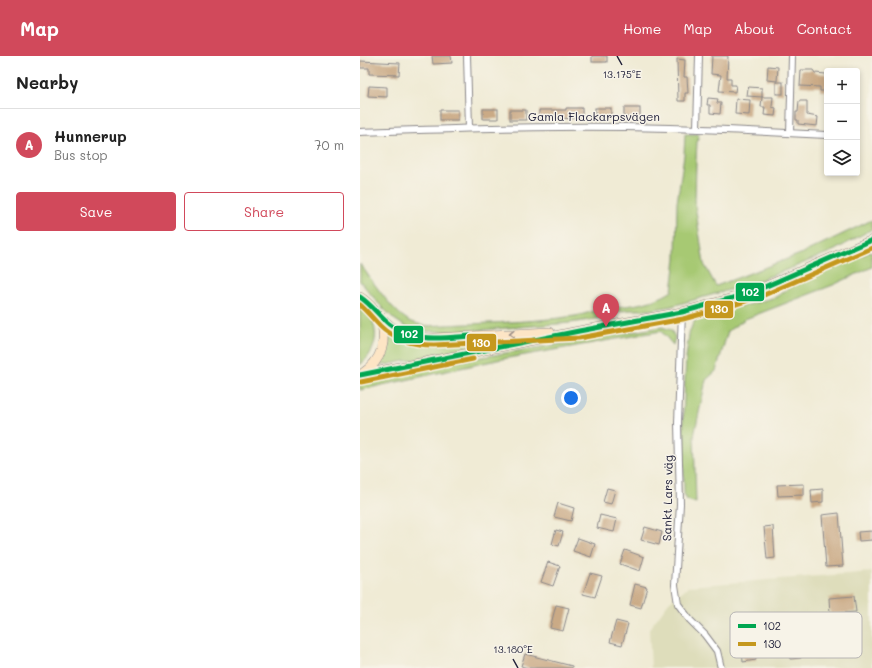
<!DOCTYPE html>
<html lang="en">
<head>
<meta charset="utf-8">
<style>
  :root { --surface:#fff; --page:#f6f6f6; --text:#222; --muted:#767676; --line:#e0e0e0; --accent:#d1495b }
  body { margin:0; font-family:Mali,sans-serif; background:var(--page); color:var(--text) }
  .controls { position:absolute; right:12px; top:12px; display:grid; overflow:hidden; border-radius:4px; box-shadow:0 2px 6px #0003 }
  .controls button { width:36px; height:36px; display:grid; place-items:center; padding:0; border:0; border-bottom:1px solid var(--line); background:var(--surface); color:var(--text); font:20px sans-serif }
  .you { position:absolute; left:211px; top:342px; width:14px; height:14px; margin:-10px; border:3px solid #fff; border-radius:50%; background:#1a73e8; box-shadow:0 0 0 6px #1a73e833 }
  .badge { display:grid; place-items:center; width:26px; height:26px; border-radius:50%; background:var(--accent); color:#fff; font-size:13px; font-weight:700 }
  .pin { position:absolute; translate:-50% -33px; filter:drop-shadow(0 1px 2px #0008) }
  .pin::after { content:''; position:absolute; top:21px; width:14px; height:12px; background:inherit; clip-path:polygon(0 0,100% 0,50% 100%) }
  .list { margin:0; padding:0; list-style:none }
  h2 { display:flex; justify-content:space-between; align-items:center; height:52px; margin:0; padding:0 16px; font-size:17px }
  h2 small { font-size:13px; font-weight:400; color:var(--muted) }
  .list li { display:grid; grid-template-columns:26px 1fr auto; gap:12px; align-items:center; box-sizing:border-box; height:72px; padding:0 16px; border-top:1px solid var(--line) }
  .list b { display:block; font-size:15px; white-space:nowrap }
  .list p { margin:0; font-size:13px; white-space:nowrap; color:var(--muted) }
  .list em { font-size:13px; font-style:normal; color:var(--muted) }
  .actions { display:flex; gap:8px; padding:12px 16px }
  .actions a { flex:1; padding:9px 0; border:1px solid var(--accent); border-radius:4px; text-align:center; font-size:14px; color:var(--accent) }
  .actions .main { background:var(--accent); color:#fff }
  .icon { flex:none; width:22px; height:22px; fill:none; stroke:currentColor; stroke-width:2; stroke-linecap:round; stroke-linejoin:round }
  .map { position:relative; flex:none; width:512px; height:612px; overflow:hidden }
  header { display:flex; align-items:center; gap:24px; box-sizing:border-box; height:56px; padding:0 20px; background:var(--accent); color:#fff }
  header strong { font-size:19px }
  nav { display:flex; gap:22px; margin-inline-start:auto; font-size:14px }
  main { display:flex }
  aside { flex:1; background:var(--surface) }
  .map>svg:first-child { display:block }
</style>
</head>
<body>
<header>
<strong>Map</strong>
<nav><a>Home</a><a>Map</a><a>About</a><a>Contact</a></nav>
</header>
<main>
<aside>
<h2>Nearby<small></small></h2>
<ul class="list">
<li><span class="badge">A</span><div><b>Hunnerup</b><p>Bus stop</p></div><em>70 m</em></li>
</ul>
<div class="actions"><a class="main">Save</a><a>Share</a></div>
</aside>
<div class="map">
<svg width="512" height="612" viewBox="0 0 512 612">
  <rect width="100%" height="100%" fill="#f7f3e8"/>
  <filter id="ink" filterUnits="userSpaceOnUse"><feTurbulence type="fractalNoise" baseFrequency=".025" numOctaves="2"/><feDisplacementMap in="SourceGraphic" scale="8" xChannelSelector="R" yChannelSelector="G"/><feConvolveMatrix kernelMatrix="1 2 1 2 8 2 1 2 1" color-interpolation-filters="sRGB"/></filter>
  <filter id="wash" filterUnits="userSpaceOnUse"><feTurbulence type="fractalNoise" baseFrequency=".012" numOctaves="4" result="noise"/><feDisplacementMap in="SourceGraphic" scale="16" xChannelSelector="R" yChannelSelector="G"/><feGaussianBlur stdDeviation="0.9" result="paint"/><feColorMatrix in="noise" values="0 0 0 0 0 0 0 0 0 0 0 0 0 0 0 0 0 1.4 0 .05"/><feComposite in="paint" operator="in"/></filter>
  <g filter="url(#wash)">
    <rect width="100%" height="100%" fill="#f0ebd5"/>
    <!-- built -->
    <path fill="#deddbb" d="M512 516V612H291L289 573 309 546 329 530Z"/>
    <!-- green -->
    <g fill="#a7c973" stroke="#647657">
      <path d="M325 78H339L337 86 336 104 335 149 344 208 356 230 443 197 512 164V173L475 194 434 211 387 229 312 250 290 254H268L246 258 236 263 210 267 122 274 86 276 61 275 46 271 34 263 18 247 0 225V208C12 224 31 254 48 264 53 267 60 268 66 270 116 267 166 267 215 260 223 259 231 255 239 254 264 249 290 250 312 235L316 203 317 147 324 99Z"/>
      <path d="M512 195V211L473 229 385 263 368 275 356 315 346 324 334 380 336 447 327 444 324 438 323 363 326 302 329 278 333 267 339 262 359 254 388 249 416 241 432 230Z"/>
      <path d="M0 250C21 266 20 293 0 309Z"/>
      <path d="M302 271 311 274 315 281 313 289 301 275 137 304 0 334V327L17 322 98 305Z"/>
      <path d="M29 276 41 285 52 288 137 284V288L19 310C26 299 30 290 29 276Z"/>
    </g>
    <g id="blocks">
      <!-- building -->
      <g fill="#caaa86">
        <path d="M72 0H91L92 7 73 8Z"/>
        <rect x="232" y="0" width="15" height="6"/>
        <path d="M352 0H368L367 22H371V29H376L375 36 359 35 361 19 351 18Z"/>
        <path d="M317 3 325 4 324 21H327L328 37H325V45H318Z"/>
        <path d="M0 5 40 7 39 19 9 18V12H0Z"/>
        <path d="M408 10 418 11 417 25 407 24Z"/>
        <path d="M441 14H453L455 17 466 18 467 35H460V31L440 30Z"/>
        <rect x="416" y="26" width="7" height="12"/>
        <path d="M9 30 27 31V41L8 40Z"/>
        <path d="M389 31 402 32V41L387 40 388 32Z"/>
        <path d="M402 41H413L412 51 416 52 415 60 404 59 405 51H401Z"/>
        <path d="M348 42 358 43 357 47H361L360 58 350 57V49H347Z"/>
        <path d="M376 43 390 44 389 59 375 58Z"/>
        <path d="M439 45H447V59L458 61 457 70 438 68V64H436V56H438Z"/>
        <path d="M206 52H222V62L179 63V54H206Z"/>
        <rect x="235" y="52" width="16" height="10"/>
        <rect x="264" y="52" width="16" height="9"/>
        <rect x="123" y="53" width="15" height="10"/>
        <rect x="80" y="54" width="18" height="10"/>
        <rect x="150" y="54" width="16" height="10"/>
        <path d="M444 428V439L418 440 417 429Z"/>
        <path d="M247 432 255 434 251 448 243 446Z"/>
        <path d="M463 433V446L452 447 451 434Z"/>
        <path d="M198 447 214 452 211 465 194 461Z"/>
        <path d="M479 457 483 510 466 511 462 459Z"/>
        <path d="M240 459 257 463 254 476 237 472Z"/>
        <path d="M413 470 415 502 407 503 404 471Z"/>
        <path d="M285 471 302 476 299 489 281 484Z"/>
        <path d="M196 474 203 476 199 490 192 488Z"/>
        <path d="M512 475V484L499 485 498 476Z"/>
        <path d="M218 482 235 488 231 501 213 495Z"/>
        <path d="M265 494 284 501 280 515 260 508Z"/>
        <path d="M188 506 200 510 193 530 181 526Z"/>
        <path d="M230 517 242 520 235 541 223 538Z"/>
        <path d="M275 528 287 531 281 552 270 549Z"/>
        <path d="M494 540 496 556 470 558 469 542Z"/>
        <path d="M196 549 209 552 203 575 190 572Z"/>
        <path d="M410 558 411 565 438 561 439 568H446V576H439L441 602 430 603 429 597 395 599 396 604 383 606 381 581H383L382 566 398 564V559Z"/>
        <path d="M256 565 268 568 262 589 250 586Z"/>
        <path d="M165 598 212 610V612H168L161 610Z"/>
      </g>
    </g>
  </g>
  <g filter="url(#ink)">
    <use href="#blocks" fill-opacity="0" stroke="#898688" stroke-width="1"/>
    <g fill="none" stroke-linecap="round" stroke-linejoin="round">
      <defs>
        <g id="minor">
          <path d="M107 0 109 72"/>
          <path d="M337 72 339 0"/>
          <path d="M0 76C67 74 133 71 200 71 289 70 378 74 467 79"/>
          <path d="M430 77 432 0"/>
          <path d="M322 256 318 367 320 448 315 529 318 548 330 564 345 579 357 595 361 612"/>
        </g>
        <g id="secondary">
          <path d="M0 241C9 246 13 253 20 260 36 278 51 282 74 282L190 276"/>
          <path d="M3 317C24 303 27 283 20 260"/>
          <path d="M0 319 219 275 322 256 369 243 402 232 512 184"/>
        </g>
      </defs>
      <!-- minor casing -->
      <use href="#minor" stroke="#898688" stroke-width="8"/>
      <!-- secondary casing -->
      <use href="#secondary" stroke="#898688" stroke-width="10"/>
      <!-- minor -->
      <use href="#minor" stroke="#fff" stroke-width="6"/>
      <!-- secondary -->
      <use href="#secondary" stroke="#fde5c5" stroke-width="9"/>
      <defs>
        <g id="bus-1">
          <path d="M0 241C12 249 19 260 29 268 52 287 83 282 110 280"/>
          <path d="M0 319 219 275 322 256 369 243 402 232 512 184"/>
        </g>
        <g id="bus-2">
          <path d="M0 249C7 255 13 263 20 270 35 285 54 289 74 289L219 282 323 263 371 250 404 239 512 192"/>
          <path d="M1 326 113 303"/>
        </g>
      </defs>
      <!-- bus-1 casing -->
      <use href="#bus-1" stroke="#f7f3e8" stroke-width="8"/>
      <!-- bus-2 casing -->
      <use href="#bus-2" stroke="#f7f3e8" stroke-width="8"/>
      <!-- bus-1 -->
      <use href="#bus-1" stroke="#00a651" stroke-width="5"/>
      <!-- bus-2 -->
      <use href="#bus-2" stroke="#c5981e" stroke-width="5"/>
    </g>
    <!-- one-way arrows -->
    <defs><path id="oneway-chevron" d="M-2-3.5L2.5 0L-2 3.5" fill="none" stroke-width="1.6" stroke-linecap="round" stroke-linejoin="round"/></defs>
    <use stroke="#9a8d87" href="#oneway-chevron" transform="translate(152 278) rotate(177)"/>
  </g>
  <!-- ticks -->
  <path fill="none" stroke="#22223b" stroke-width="1.5" d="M257 0 262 9M153 603 158 612"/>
  <g text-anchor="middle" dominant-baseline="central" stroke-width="3" stroke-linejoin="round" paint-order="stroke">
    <!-- street labels -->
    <g font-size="12" fill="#22223b" stroke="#f7f3e8">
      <text x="234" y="60">Gamla Flackarpsvägen</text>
      <text transform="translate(307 442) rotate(-89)">Sankt Lars väg</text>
    </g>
  </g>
  <!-- legend -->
  <rect x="370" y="556" width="132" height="46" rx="6" fill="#f7f3e8" stroke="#b7b4b4" stroke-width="1"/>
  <rect x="378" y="568" width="18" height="4" fill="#00a651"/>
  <rect x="378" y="586" width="18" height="4" fill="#c5981e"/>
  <g font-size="11" fill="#22223b">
    <text x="403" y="574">102</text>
    <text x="403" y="592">130</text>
  </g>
  <g font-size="10" text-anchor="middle" fill="#22223b" stroke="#f7f3e8" stroke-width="3" stroke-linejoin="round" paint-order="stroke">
    <text x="262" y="22">13.175°E</text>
    <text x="153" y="597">13.180°E</text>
  </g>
  <g stroke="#f7f3e8" stroke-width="1.5">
    <rect x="375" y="226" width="30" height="20" rx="4" fill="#00a651"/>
    <rect x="344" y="244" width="30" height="19" rx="4" fill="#c5981e"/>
    <rect x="33" y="269" width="31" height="19" rx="4" fill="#00a651"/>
    <rect x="106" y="277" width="31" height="19" rx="4" fill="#c5981e"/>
  </g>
  <g font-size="11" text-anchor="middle" font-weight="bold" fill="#fff">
    <text x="390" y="240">102</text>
    <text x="359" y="257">130</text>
    <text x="49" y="282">102</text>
    <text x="121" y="291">130</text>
  </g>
</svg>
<div class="controls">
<button>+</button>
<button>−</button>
<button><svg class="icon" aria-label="layers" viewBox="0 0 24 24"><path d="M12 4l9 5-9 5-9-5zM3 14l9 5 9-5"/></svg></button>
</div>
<div class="you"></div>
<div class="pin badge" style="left:246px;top:271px">A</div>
</div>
</main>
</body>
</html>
